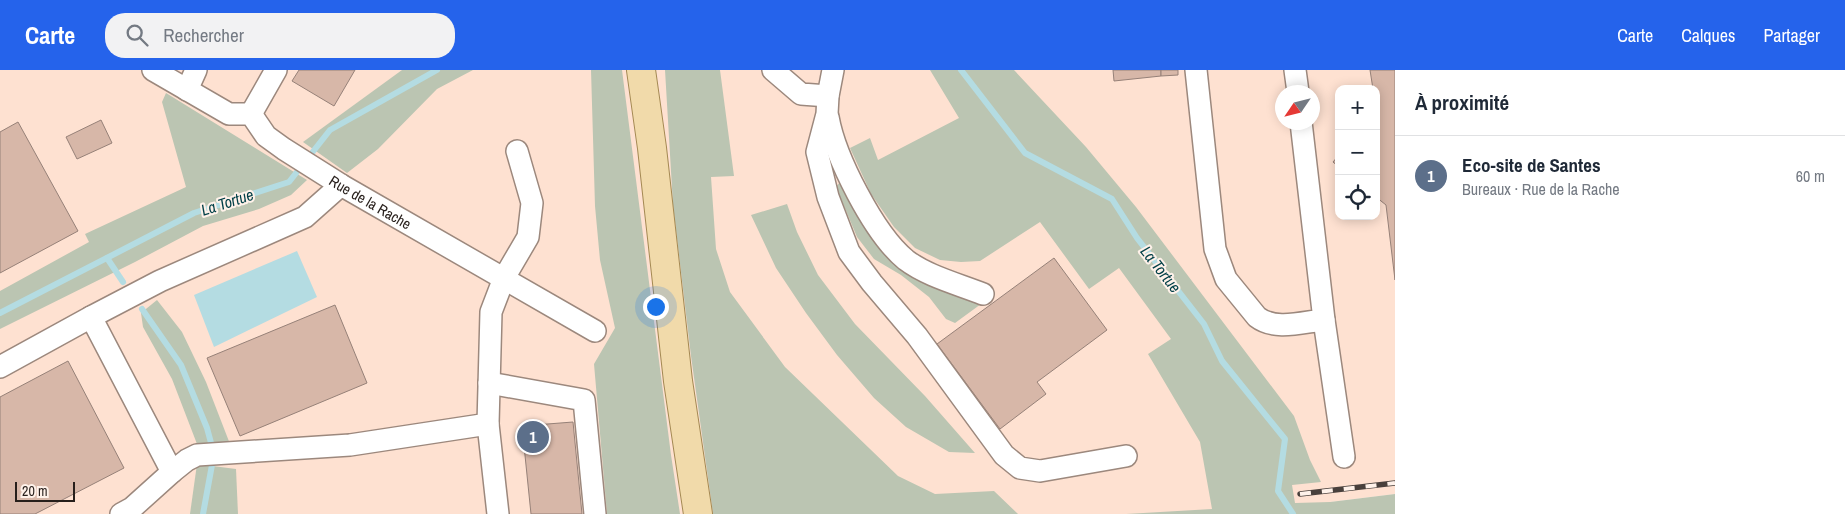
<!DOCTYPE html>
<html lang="fr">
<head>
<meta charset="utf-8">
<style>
  :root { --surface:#fff; --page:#f2f2f3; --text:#1f2937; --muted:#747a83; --line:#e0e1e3; --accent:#2563eb }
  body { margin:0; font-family:"Archivo Narrow",sans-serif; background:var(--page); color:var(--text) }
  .controls { position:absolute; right:15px; top:15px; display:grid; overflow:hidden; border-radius:10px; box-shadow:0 2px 12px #0003 }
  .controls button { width:45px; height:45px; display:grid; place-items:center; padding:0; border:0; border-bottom:1px solid var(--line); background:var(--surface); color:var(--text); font:25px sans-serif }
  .compass { position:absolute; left:1275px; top:15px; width:45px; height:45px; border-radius:50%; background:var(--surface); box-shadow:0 2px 12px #0003; rotate:235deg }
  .scale { position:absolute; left:15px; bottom:12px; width:60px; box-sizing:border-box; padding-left:5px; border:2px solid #271f1b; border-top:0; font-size:14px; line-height:18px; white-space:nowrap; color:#271f1b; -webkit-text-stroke:4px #fff2ea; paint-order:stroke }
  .you { position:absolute; left:655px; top:236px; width:18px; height:18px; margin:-12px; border:4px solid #fff; border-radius:50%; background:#1a73e8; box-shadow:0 0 0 8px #1a73e833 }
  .badge { display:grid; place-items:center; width:32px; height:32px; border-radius:50%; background:var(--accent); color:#fff; font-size:16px; font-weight:700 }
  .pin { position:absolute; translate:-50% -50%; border:2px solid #fff; box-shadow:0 1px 5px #0006 }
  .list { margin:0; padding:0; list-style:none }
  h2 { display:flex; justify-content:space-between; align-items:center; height:65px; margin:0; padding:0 20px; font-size:21px }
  h2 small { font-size:16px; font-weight:400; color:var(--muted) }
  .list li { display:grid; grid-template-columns:32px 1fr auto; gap:15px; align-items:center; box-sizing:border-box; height:80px; padding:0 20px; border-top:1px solid var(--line) }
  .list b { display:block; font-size:19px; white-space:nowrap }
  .list p { margin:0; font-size:16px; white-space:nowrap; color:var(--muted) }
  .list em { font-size:16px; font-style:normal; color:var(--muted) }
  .icon { flex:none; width:28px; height:28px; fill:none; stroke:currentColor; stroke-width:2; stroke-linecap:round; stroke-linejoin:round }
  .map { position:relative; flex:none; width:1395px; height:444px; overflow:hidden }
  header { display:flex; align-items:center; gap:30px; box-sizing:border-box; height:70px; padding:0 25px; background:var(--accent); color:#fff }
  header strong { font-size:24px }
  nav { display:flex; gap:28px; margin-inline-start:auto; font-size:18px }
  .search { width:350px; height:45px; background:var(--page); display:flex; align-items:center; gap:12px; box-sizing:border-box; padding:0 18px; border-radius:20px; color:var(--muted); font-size:19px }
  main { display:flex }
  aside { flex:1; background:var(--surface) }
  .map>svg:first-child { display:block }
</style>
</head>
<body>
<header>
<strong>Carte</strong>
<div class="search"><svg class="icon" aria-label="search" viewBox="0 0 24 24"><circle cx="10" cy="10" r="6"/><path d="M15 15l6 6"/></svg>Rechercher</div>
<nav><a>Carte</a><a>Calques</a><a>Partager</a></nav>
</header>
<main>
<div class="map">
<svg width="1395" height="444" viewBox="0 0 1395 444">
  <rect width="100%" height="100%" fill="#fff2ea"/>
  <!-- built -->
  <path fill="#fee1d1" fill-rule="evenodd" d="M0 0H1395V424L1330 432 1331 444H0ZM1339 19H1376V146H1339ZM1282 22H1312V52H1282Z"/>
  <!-- green -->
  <g fill="#bbc5b2">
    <path d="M402 0H473L437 19 378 79 347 103 303 72Z"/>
    <path d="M591 0H622L671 385 680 444H607L594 294 615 258 600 190 595 136Z"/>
    <path d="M665 0H720L734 106 711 107 716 179 730 222 785 297 898 406 935 424 994 421 1018 444H713L691 286 673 135Z"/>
    <path d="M930 0H1014L1086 77 1136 137 1294 346 1310 390 1321 412 1292 415 1295 433 1330 432 1395 424V444H1126L1212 439 1200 372 1148 284 1171 269 1119 198 1089 219 1040 152 980 191 961 192 940 190 915 178 894 157 871 124 850 78 870 68 878 90 959 48Z"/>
    <path d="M166 23 307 110 291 125 259 139 203 156 135 192 0 259V221L89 172 85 164 186 117 162 32Z"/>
    <path d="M840 112 857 140 981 234 955 253 946 249 929 227 901 205 874 189 857 167 836 117Z"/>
    <path d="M787 134 797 162 818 205 855 254 925 326 975 383 949 382 906 357 874 328 837 285 806 243 776 198 751 145Z"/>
    <path d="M157 230 182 262 206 312 230 374H197L172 309 143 257 141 243Z"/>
    <path d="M197 394 236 399 238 444H190Z"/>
  </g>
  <!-- water -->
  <path fill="#b4dce2" d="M297 181 317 227 214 277 194 225Z"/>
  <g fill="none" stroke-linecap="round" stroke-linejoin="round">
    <!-- stream -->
    <g stroke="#b4dce2" stroke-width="6">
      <path d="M961 0 1025 83 1112 129 1137 168 1204 254 1222 291 1285 369 1278 421 1293 444"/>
      <path d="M107 188 123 212"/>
      <path d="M142 239 181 295 207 358 214 384 203 444"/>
      <path d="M0 243 194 143 289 112 330 60 437 0"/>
    </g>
  </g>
  <!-- building -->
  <g fill="#d7b7a8" stroke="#968178">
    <path d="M299 0H355L334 36 292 11Z"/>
    <path d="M1113 0H1161V6L1114 11Z"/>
    <path d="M1161 0H1178V5L1161 6Z"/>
    <path d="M1370 0H1395V210L1386 135 1376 127V19H1373Z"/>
    <path d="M101 50 112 73 77 89 66 67Z"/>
    <path d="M18 52 78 161 0 203V62Z"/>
    <path d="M1339 85V97L1333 92Z"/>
    <path d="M1054 188 1107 260 1037 312 1046 324 1000 359 937 274Z"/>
    <path d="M335 235 367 313 240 366 207 288Z"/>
    <path d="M68 291 124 398 35 444H0V327Z"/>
    <path d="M573 352 582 444H531L522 356Z"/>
  </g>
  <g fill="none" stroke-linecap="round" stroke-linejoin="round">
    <defs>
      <g id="minor">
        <path id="s1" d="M153 0 229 44H251L266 66 284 79 341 115 595 261"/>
        <path d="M773 0 801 24 828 26"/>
        <path d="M833 0 828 26 827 44 817 82 828 127 849 182 872 213 917 266 1004 385 1020 398 1040 401 1126 386"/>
        <path d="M1196 0 1215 179 1226 209 1257 247C1275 261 1303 252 1324 250L1301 52"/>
        <path d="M1295 0 1298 22"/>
        <path d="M187 20 196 0"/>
        <path d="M251 44 276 0"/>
        <path d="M828 47C835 87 874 164 906 190 927 206 958 214 983 224"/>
        <path d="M1324 250 1344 387"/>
        <path d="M0 297 91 247"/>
        <path d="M489 313 584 330 595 444"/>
        <path d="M172 402 187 390 197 385 350 375 488 354"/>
        <path d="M121 444 132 438 172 402 91 247 160 211 305 147 341 115"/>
        <path d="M498 444 488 354 491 242 504 208 528 167 532 133 517 81"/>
      </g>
      <path id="major" d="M641 0 652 78 678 311 698 444"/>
    </defs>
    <!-- minor casing -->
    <use href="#minor" stroke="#9c887d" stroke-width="24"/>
    <!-- major casing -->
    <use href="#major" stroke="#a48953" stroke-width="30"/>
    <!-- minor -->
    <use href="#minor" stroke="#fff" stroke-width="21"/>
    <!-- major -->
    <use href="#major" stroke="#f1daaa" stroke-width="28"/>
    <defs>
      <path id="rail" d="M1300 424 1395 413"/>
    </defs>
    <!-- rail casing -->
    <use href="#rail" stroke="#49403c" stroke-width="5.5"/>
    <!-- rail -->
    <use href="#rail" stroke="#fff2ea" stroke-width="4" stroke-dasharray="11" stroke-linecap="butt"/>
  </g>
  <g text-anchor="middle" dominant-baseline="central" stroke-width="4" stroke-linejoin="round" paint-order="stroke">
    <!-- street labels -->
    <g font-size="15" fill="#271f1b" stroke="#fff2ea">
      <text stroke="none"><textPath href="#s1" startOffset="260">Rue de la Rache</textPath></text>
    </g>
    <!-- water labels -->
    <g font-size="16" font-style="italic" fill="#013f47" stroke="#fff2ea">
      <text transform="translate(227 132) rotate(-18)">La Tortue</text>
      <text transform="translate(1161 199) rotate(52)">La Tortue</text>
    </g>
  </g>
</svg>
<div class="controls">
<button>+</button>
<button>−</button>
<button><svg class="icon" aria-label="locate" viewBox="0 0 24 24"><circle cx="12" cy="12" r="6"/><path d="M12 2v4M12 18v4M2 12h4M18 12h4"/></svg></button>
</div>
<svg class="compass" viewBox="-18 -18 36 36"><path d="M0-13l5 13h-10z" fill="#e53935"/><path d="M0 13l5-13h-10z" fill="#747a83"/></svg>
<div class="scale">20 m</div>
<div class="you"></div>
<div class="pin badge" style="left:533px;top:367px;background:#5c6f8a">1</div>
</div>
<aside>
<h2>À proximité<small></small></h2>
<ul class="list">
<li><span class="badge" style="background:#5c6f8a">1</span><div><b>Eco-site de Santes</b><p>Bureaux · Rue de la Rache</p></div><em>60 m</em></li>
</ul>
</aside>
</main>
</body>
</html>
